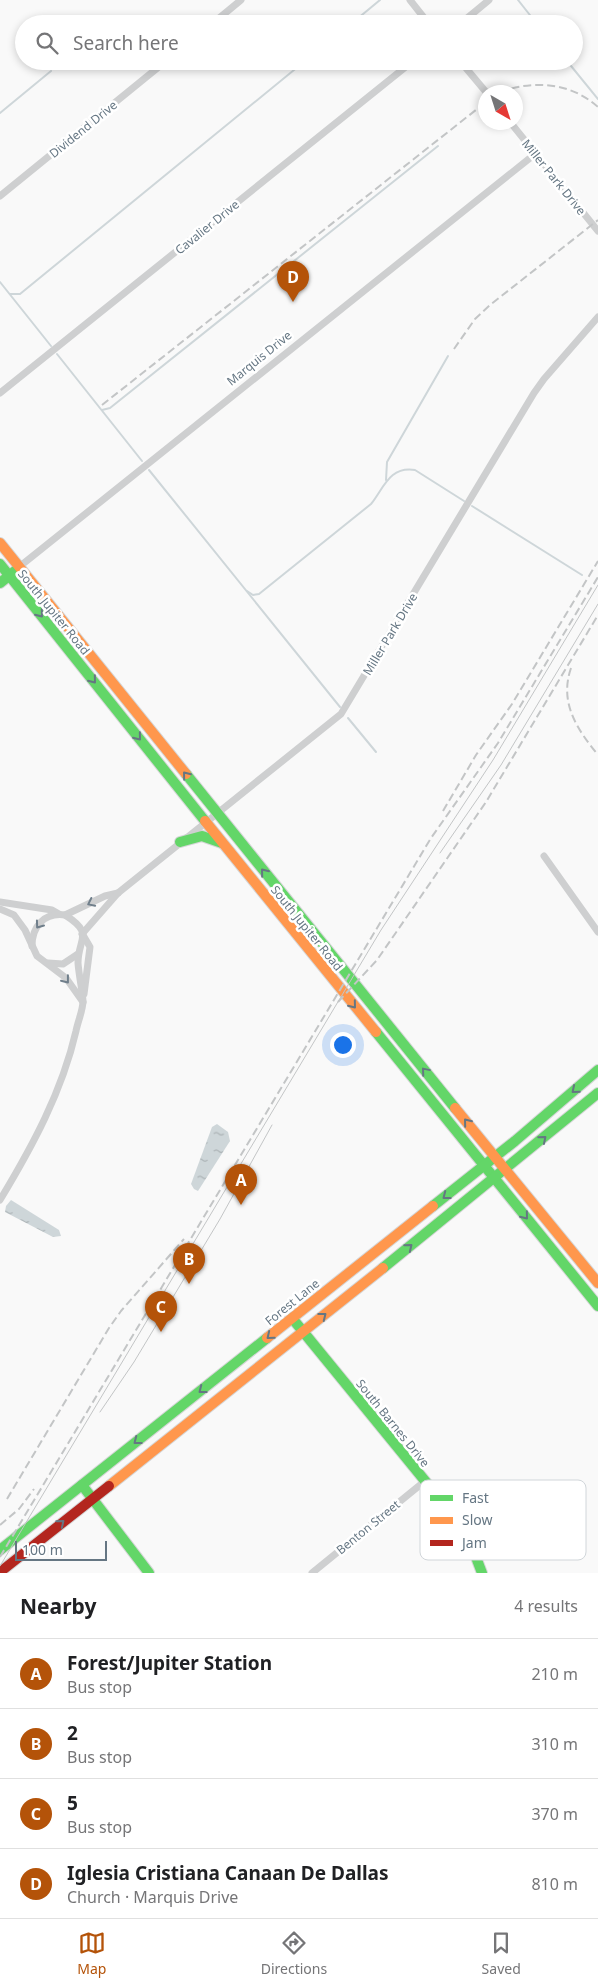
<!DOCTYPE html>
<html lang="en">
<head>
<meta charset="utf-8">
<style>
  :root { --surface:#fff; --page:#f2f2f2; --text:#202124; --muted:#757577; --line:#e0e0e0; --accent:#b45309 }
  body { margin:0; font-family:"Noto Sans",sans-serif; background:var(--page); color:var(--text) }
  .compass { position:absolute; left:478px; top:85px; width:45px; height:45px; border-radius:50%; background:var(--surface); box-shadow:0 2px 8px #0003; rotate:141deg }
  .scale { position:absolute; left:15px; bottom:12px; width:92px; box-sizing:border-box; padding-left:5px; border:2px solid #657683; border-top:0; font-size:14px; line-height:18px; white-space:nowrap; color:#657683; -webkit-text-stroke:4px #fff; paint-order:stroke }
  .you { position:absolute; left:342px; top:1044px; width:18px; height:18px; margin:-12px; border:4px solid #fff; border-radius:50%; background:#1a73e8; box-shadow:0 0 0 8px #1a73e833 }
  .badge { display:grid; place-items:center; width:32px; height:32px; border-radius:50%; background:var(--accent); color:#fff; font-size:16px; font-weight:700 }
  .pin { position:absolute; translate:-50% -41px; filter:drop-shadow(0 1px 2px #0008) }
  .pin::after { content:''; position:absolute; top:26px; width:18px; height:15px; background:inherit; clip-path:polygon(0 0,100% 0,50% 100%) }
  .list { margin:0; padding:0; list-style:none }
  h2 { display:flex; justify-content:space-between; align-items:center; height:65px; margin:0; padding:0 20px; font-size:21px }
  h2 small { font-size:16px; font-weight:400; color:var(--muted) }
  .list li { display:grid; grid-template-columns:32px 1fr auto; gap:15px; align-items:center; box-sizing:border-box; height:70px; padding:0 20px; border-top:1px solid var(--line) }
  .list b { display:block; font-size:19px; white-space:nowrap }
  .list p { margin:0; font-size:16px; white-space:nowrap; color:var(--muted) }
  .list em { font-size:16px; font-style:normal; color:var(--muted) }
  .icon { flex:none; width:28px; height:28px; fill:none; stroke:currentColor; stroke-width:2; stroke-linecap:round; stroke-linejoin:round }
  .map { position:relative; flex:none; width:598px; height:1573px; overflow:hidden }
  .search { position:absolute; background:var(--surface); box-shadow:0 2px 8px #0003; left:15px; right:15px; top:15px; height:55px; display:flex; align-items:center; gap:12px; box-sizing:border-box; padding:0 18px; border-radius:28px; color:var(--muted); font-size:19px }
  .sheet { height:345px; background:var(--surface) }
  nav { display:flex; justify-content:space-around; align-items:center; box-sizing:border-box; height:70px; border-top:1px solid var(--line); background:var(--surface); font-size:14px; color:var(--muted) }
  nav a { display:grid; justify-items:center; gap:2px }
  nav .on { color:var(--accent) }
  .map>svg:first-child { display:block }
</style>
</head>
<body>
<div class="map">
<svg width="598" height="1573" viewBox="0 0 598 1573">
  <defs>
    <pattern id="water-ripples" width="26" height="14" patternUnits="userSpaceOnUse" patternTransform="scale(1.25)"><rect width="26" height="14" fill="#ced6d9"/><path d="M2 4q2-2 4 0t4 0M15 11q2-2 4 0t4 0" fill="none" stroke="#abb2b5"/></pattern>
  </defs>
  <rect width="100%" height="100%" fill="#f9f9f9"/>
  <!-- water -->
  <g fill="url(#water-ripples)">
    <path d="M217 1124 228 1132 230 1141 198 1191 194 1189 191 1184 212 1127Z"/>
    <path d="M11 1200 59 1230 61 1236 53 1237 5 1212 6 1206Z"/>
  </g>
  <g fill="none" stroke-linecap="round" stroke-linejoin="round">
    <!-- stream -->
    <g stroke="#ced6d9" stroke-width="2">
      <path d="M518 0 537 24"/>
      <path d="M351 24 380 0"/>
      <path d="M567 61 598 99"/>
      <path d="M0 113 51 71"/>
      <path d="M0 282 51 346"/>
      <path d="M10 294H20L305 61"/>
      <path d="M57 354 142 461"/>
      <path d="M102 410 110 408 438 146"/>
      <path d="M149 470 340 707"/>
      <path d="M386 480 387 462 448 356"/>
      <path d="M472 506 582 575"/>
      <path d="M247 591 253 595 259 594 371 504C384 488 389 466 415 470L464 501"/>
      <path d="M348 718 376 752"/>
    </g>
    <defs>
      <g id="fast">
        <path d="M0 564 205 821"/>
        <path d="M0 583 15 571"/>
        <path d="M186 774 455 1108"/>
        <path d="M180 842 202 836 222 843"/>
        <path d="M376 1032 598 1306"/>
        <path d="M433 1206 515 1141 598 1070"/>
        <path d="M383 1268 598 1093"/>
        <path d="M292 1318 457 1520 468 1536 482 1573"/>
        <path d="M82 1485 149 1573"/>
        <path d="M0 1550 267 1338"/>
      </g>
      <g id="slow">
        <path d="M0 543 186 774"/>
        <path d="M205 821 376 1032"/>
        <path d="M455 1108 598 1283"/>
        <path d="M267 1338 433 1206"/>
        <path d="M109 1486 383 1268"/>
      </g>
      <path id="jam" d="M0 1572 109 1486"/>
    </defs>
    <!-- fast casing -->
    <use href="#fast" stroke="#d5d6d7" stroke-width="12"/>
    <!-- slow casing -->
    <use href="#slow" stroke="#d5d6d7" stroke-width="12"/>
    <!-- jam casing -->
    <use href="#jam" stroke="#d5d6d7" stroke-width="12"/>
    <!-- street -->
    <g stroke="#cecfd0" stroke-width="7">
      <path d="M410 0 429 24"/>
      <path d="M212 24 241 0"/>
      <path d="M460 24 489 0"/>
      <path d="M460 61 486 92"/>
      <path d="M510 122 598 231"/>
      <path d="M0 196 166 61"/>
      <path d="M0 393 413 61"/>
      <path d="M19 567 535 154"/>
      <path d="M544 856 598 932"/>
      <path d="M0 902 52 910 59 914"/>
      <path d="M0 909 14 915 25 930 37 956 66 978 83 1002"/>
      <path d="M65 915 105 896 118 893"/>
      <path d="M82 934 118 893 341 714 534 393 544 379 598 317"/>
      <path d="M83 935 90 947 84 994"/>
      <path d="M48 963 63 964 78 954"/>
      <path d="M0 1200C32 1147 62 1092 76 1031 78 1021 83 1010 83 1001 82 988 79 976 78 963 78 938 95 934 65 915 44 912 32 927 32 946"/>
      <path d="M312 1573 425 1481"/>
    </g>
    <!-- fast -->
    <use href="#fast" stroke="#63d668" stroke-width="10"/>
    <!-- slow -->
    <use href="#slow" stroke="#ff974d" stroke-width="10"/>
    <!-- jam -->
    <use href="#jam" stroke="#b3261e" stroke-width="10"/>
    <!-- tram -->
    <g stroke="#c3c5c6" stroke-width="1">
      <path d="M440 853 501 765 598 604"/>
      <path d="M100 1412 134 1362 220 1219 272 1125"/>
      <path d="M0 1566 381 930 493 760 598 585"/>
    </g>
    <!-- rail -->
    <g stroke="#c3c5c6" stroke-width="2" stroke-dasharray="8 4" stroke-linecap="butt">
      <path d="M500 92C534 80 570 82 598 107"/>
      <path d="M454 349 475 319 490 305 598 220"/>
      <path d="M102 405 486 102"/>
      <path d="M571 668C559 703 577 729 598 755"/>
      <path d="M443 811 476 755 512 704 598 561"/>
      <path d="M338 1002 377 960 486 802 598 615"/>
      <path d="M7 1499 109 1328 121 1311 184 1239"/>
      <path d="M0 1525 19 1509 34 1489"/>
      <path d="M0 1557 431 838 498 743 598 577"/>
    </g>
  </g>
  <!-- one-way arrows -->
  <defs><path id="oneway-chevron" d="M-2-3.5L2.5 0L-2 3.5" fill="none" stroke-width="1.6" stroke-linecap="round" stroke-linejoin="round" transform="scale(1.25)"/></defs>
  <g stroke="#657683">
    <use href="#oneway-chevron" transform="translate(40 614) rotate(51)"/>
    <use href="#oneway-chevron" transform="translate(93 680) rotate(51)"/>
    <use href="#oneway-chevron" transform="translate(138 737) rotate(51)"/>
    <use href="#oneway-chevron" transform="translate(186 775) rotate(-129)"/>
    <use href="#oneway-chevron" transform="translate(264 872) rotate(-129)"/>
    <use href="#oneway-chevron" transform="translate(353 1005) rotate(51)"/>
    <use href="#oneway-chevron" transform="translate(425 1071) rotate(-130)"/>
    <use href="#oneway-chevron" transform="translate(575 1090) rotate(140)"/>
    <use href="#oneway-chevron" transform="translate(467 1122) rotate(-129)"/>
    <use href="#oneway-chevron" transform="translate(543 1139) rotate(-40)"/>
    <use href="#oneway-chevron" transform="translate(446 1196) rotate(142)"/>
    <use href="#oneway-chevron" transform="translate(525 1216) rotate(51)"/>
    <use href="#oneway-chevron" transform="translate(409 1247) rotate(-39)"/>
    <use href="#oneway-chevron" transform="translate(323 1316) rotate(-38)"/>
    <use href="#oneway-chevron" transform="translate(270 1336) rotate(141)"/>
    <use href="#oneway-chevron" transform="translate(202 1390) rotate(142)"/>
    <use href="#oneway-chevron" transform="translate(137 1441) rotate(142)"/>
    <use href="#oneway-chevron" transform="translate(61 1523) rotate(-39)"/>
  </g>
  <g stroke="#707f8b">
    <use href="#oneway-chevron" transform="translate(91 903) rotate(154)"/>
    <use href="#oneway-chevron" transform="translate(39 925) rotate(126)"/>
    <use href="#oneway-chevron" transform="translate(66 980) rotate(52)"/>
  </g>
  <g text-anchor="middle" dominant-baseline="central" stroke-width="5" stroke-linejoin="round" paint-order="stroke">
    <!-- street labels -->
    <g font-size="12" fill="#657683" stroke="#fff">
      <text transform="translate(83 129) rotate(-39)">Dividend Drive</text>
      <text transform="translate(554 177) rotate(51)">Miller Park Drive</text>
      <text transform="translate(207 227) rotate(-39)">Cavalier Drive</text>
      <text transform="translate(259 358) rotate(-39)">Marquis Drive</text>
      <text transform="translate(54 612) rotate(51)">South Jupiter Road</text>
      <text transform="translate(390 634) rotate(-59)">Miller Park Drive</text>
      <text transform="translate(307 928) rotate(51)">South Jupiter Road</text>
      <text transform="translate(292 1302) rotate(-39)">Forest Lane</text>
      <text transform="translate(393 1423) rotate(51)">South Barnes Drive</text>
      <text transform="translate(368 1527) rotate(-39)">Benton Street</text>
    </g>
  </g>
  <!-- legend -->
  <rect x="420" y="1480" width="166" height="80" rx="8" fill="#fff" stroke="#d1d6da" stroke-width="1"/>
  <rect x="430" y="1495" width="23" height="6" fill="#63d668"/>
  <rect x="430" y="1517" width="23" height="7" fill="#ff974d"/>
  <rect x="430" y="1540" width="23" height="6" fill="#b3261e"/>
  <g font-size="14" fill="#657683">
    <text x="462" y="1503">Fast</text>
    <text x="462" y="1525">Slow</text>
    <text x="462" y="1548">Jam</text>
  </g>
</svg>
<svg class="compass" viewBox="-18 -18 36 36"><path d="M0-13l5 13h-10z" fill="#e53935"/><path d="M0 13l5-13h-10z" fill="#757577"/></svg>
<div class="scale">100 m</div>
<div class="you"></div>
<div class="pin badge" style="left:241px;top:1205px">A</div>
<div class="pin badge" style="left:189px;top:1284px">B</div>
<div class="pin badge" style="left:161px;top:1332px">C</div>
<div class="pin badge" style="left:293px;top:302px">D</div>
<div class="search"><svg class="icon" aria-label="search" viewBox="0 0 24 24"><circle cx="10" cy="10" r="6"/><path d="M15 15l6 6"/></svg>Search here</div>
</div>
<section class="sheet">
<h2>Nearby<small>4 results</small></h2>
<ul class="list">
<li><span class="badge">A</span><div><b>Forest/Jupiter Station</b><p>Bus stop</p></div><em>210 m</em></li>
<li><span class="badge">B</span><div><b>2</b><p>Bus stop</p></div><em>310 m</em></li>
<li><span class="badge">C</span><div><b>5</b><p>Bus stop</p></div><em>370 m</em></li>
<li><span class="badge">D</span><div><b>Iglesia Cristiana Canaan De Dallas</b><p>Church · Marquis Drive</p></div><em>810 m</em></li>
</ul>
</section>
<nav>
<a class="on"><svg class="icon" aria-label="map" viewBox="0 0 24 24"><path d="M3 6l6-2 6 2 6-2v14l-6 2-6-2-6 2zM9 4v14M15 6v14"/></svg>Map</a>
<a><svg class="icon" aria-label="directions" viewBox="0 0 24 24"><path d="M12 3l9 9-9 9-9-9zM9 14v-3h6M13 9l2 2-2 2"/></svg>Directions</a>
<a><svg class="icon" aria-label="saved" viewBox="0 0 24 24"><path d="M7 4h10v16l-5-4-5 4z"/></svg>Saved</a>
</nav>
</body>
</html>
